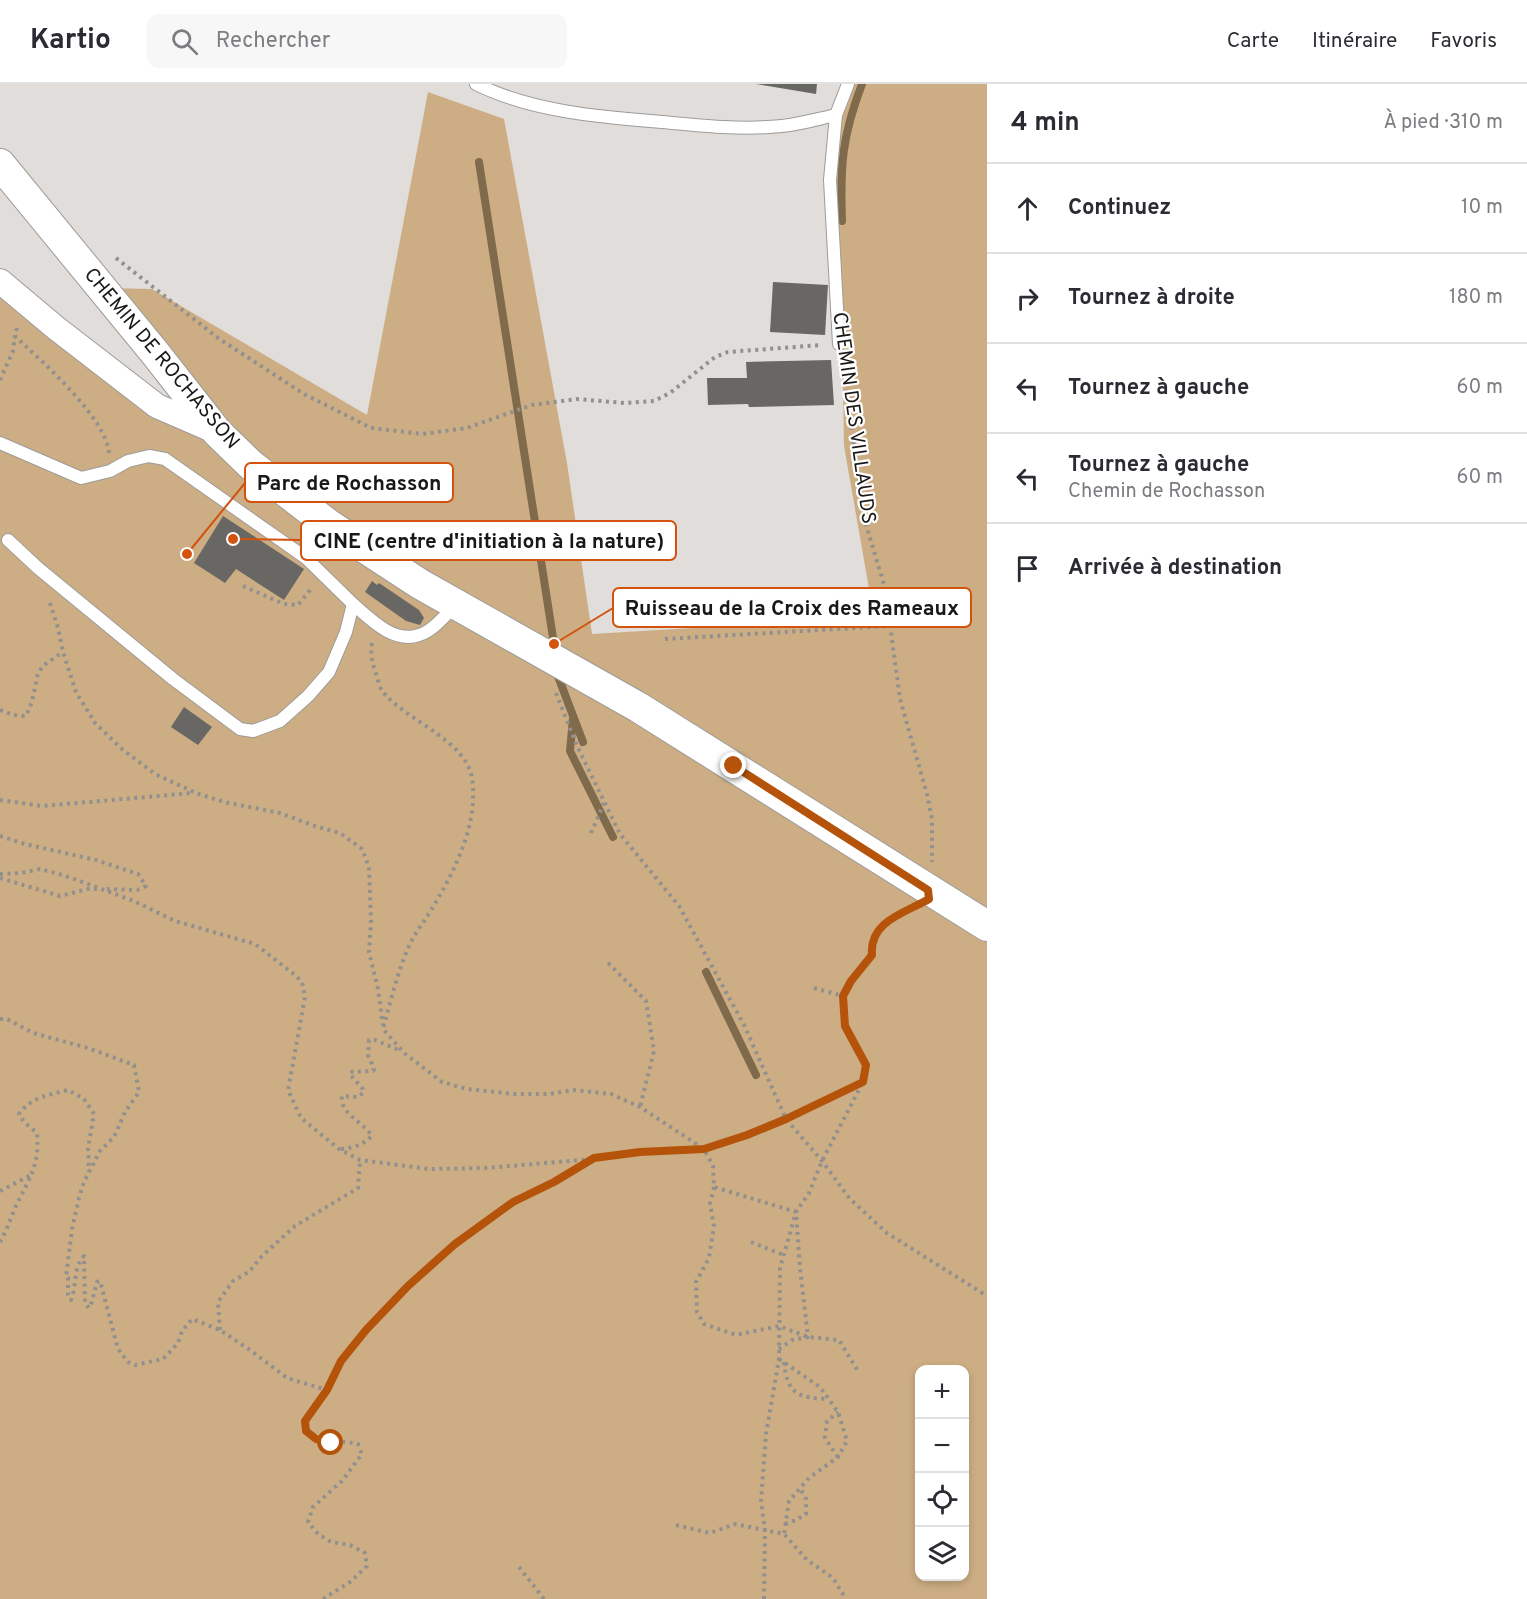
<!DOCTYPE html>
<html lang="fr">
<head>
<meta charset="utf-8">
<style>
  :root { --surface:#fff; --page:#f7f7f7; --text:#2b2b33; --muted:#7c7c81; --line:#e1e1e2 }
  body { margin:0; font-family:Overpass,sans-serif; background:var(--page); color:var(--text) }
  .controls { position:absolute; right:18px; bottom:18px; display:grid; overflow:hidden; border-radius:12px; box-shadow:0 3px 9px #0003 }
  .controls button { width:54px; height:54px; display:grid; place-items:center; padding:0; border:0; border-bottom:2px solid var(--line); background:var(--surface); color:var(--text); font:30px sans-serif }
  .stop { position:absolute; width:18px; height:18px; margin:-14px; border:4px solid #b45309; border-radius:50%; background:#fff }
  .stop.end { background:#b45309; border-color:#fff; box-shadow:0 2px 6px #0008 }
  .list { margin:0; padding:0; list-style:none }
  h2 { display:flex; justify-content:space-between; align-items:center; height:78px; margin:0; padding:0 24px; font-size:26px }
  h2 small { font-size:20px; font-weight:400; color:var(--muted) }
  .list li { display:grid; grid-template-columns:39px 1fr auto; gap:18px; align-items:center; box-sizing:border-box; height:90px; padding:0 24px; border-top:2px solid var(--line) }
  .list b { display:block; font-size:22px; white-space:nowrap }
  .list p { margin:0; font-size:20px; white-space:nowrap; color:var(--muted) }
  .list em { font-size:20px; font-style:normal; color:var(--muted) }
  .icon { flex:none; width:33px; height:33px; fill:none; stroke:currentColor; stroke-width:2; stroke-linecap:round; stroke-linejoin:round }
  .map { position:relative; flex:none; width:987px; height:1515px; overflow:hidden }
  header { display:flex; align-items:center; gap:36px; box-sizing:border-box; height:84px; padding:0 30px; background:var(--surface); border-bottom:2px solid var(--line) }
  header strong { font-size:28px }
  nav { display:flex; gap:33px; margin-inline-start:auto; font-size:21px }
  .search { width:420px; height:54px; background:var(--page); display:flex; align-items:center; gap:15px; box-sizing:border-box; padding:0 21px; border-radius:12px; color:var(--muted); font-size:22px }
  main { display:flex }
  aside { flex:1; background:var(--surface) }
  .map>svg:first-child { display:block }
</style>
</head>
<body>
<header>
<strong>Kartio</strong>
<div class="search"><svg class="icon" aria-label="search" viewBox="0 0 24 24"><circle cx="10" cy="10" r="6"/><path d="M15 15l6 6"/></svg>Rechercher</div>
<nav><a>Carte</a><a>Itinéraire</a><a>Favoris</a></nav>
</header>
<main>
<div class="map">
<svg width="987" height="1515" viewBox="0 0 987 1515">
  <rect width="100%" height="100%" fill="#e0ddda"/>
  <!-- green -->
  <path fill="#cdae84" fill-rule="evenodd" d="M851 0H987V1515H0V198L56 244 216 348 102 204 152 205 367 331 428 8 504 35 567 379 592 550 874 533 844 362 842 253 832 92 841 25ZM920 1286H964V1492H920Z"/>
  <g fill="none" stroke-linecap="round" stroke-linejoin="round">
    <!-- stream -->
    <g stroke="#806a4c" stroke-width="8">
      <path d="M479 78 554 560"/>
      <path d="M842 137C840 82 842 52 862 0"/>
      <path d="M556 587 583 658"/>
      <path d="M573 634 570 667 613 753"/>
      <path d="M706 888 756 991"/>
    </g>
  </g>
  <!-- building -->
  <g fill="#696764">
    <path d="M756 0H817L816 10Z"/>
    <path d="M773 198 828 201 825 251 770 248Z"/>
    <path d="M831 276 834 321 749 323 748 320 708 321 707 294H747L746 278Z"/>
    <path d="M223 432 304 485 284 516 236 485 225 499 194 479Z"/>
    <path d="M372 497 377 501 379 499 419 526 424 534 420 541 406 537 365 508Z"/>
    <path d="M184 623 212 643 198 661 171 643Z"/>
  </g>
  <g fill="none" stroke-linecap="round" stroke-linejoin="round">
    <defs>
      <g id="service">
        <path d="M476 0C533 28 601 33 663 38 702 42 743 46 782 42 800 40 818 35 836 31"/>
        <path d="M839 260 830 96 836 31 848 0"/>
        <path d="M0 359 81 394 110 387 128 377 149 372 165 375 306 474 353 520 346 548 329 588 308 612 280 637 253 647 240 645 173 595 38 484 8 456"/>
        <path d="M353 520C370 535 394 560 419 551 433 547 445 531 456 521"/>
      </g>
      <path id="minor" d="M0 197 56 244 157 322 217 348"/>
      <path id="tertiary" d="M0 80 155 269 217 348 251 381 328 440 420 500 638 623 987 842"/>
    </defs>
    <!-- service casing -->
    <use href="#service" stroke="#9e9b98" stroke-width="14"/>
    <!-- minor casing -->
    <use href="#minor" stroke="#9e9b98" stroke-width="26"/>
    <!-- tertiary casing -->
    <use href="#tertiary" stroke="#9e9b98" stroke-width="32"/>
    <!-- path -->
    <g stroke="#92908e" stroke-width="4" stroke-dasharray="3 4.5" stroke-linecap="butt">
      <path d="M116 174 218 254 304 310 371 344 423 350 467 344 532 321 577 315 625 319 654 317 670 309 715 273 728 268 821 261"/>
      <path d="M17 244 15 252C41 277 106 333 109 369"/>
      <path d="M842 276 865 437 885 504 900 615 927 710 932 735V778"/>
      <path d="M0 296 13 267 15 252"/>
      <path d="M243 502 284 520 298 521 311 505"/>
      <path d="M50 519 58 544 63 568 76 608 95 639 122 665 155 690 196 709 224 718 280 729 315 742 340 749 362 765 369 783 371 837 369 868 378 905 383 941"/>
      <path d="M665 555 889 542"/>
      <path d="M372 559C370 571 372 578 376 590 378 595 379 602 382 607 405 636 466 656 472 694 479 739 455 786 433 823 426 835 417 846 411 858 398 885 391 916 383 945L404 969 442 998 467 1005 514 1010H549L573 1006 611 1010 640 1023 704 1065 713 1082 714 1103 796 1128 800 1184 808 1253 792 1256 779 1265"/>
      <path d="M556 609 577 662 620 750 679 822 744 941 786 1035 822 1077 850 1115 887 1149 987 1212"/>
      <path d="M0 626 14 631 26 632 32 618 38 589 44 581 63 568"/>
      <path d="M0 716 42 722 193 709"/>
      <path d="M591 749 604 719"/>
      <path d="M0 752 25 760 96 776 138 790 146 802 137 806 107 805"/>
      <path d="M0 790 21 789 40 785 66 792 134 817 175 837 255 860 295 891 302 898 305 913 288 1006 301 1034 339 1065 360 1076 429 1085 487 1084 592 1075"/>
      <path d="M0 794 60 812 88 805H100"/>
      <path d="M608 879 646 917 654 967 640 1023"/>
      <path d="M814 904 843 912"/>
      <path d="M0 935H7L33 949 88 964 134 981 139 1008 125 1028 114 1053 100 1067 84 1098 79 1114 72 1145 66 1193 68 1194V1211L71 1216C77 1201 73 1184 84 1172L85 1219 89 1224 91 1221 97 1198 100 1197 118 1265 128 1278 135 1281 163 1275 178 1259 182 1247 192 1235 220 1246 250 1266 287 1294 327 1306"/>
      <path d="M341 1065C354 1064 362 1061 372 1052 363 1038 340 1030 342 1012L358 1013 364 1008C362 1000 352 997 350 988L373 987 374 985 368 971 369 956H375L401 967"/>
      <path d="M714 1103 710 1120 714 1142 709 1174 696 1198 697 1228 704 1240 736 1251 779 1242 808 1253 839 1256 858 1287"/>
      <path d="M0 1107 31 1091"/>
      <path d="M0 1158C6 1148 10 1136 15 1124 28 1096 40 1083 37 1049L24 1038 19 1030C31 1013 49 1011 68 1006L84 1015 94 1030 88 1065 89 1088"/>
      <path d="M751 1158 784 1171"/>
      <path d="M220 1246 218 1218 233 1197 249 1188 262 1172 295 1142 358 1104 360 1076"/>
      <path d="M779 1275 820 1303 838 1328 847 1357 838 1373 809 1394 789 1417 784 1450"/>
      <path d="M784 1278C787 1310 798 1314 828 1315"/>
      <path d="M838 1373 825 1354 827 1337 838 1328"/>
      <path d="M785 1440 796 1436 806 1430V1415L800 1404"/>
      <path d="M676 1441 710 1449 735 1440 784 1450 807 1476 833 1494 846 1515"/>
      <path d="M519 1483 544 1515"/>
      <path d="M323 1515 350 1498 367 1482 365 1469 350 1461 331 1458 318 1450 308 1438 313 1423 342 1397 362 1370 358 1360C334 1354 328 1365 306 1347L305 1337 327 1306 341 1277 366 1246 408 1202 455 1160 513 1118 554 1098 593 1074 640 1068 704 1065 747 1051 786 1035 861 999"/>
      <path d="M764 1515 765 1446 761 1417 766 1350 779 1275 780 1184 796 1128 809 1109 822 1077 863 998 866 981 845 942 843 912 851 897 871 871C870 848 888 833 908 825"/>
    </g>
    <!-- service -->
    <use href="#service" stroke="#fff" stroke-width="12"/>
    <!-- minor -->
    <use href="#minor" stroke="#fff" stroke-width="24"/>
    <!-- tertiary -->
    <use href="#tertiary" stroke="#fff" stroke-width="30"/>
  </g>
  <g fill="none" stroke-linecap="round" stroke-linejoin="round">
    <!-- route -->
    <path stroke="#b45309" stroke-width="8" d="M331 1359 316 1355 306 1347 305 1337 327 1306 341 1277 366 1246 408 1202 455 1160 513 1118 554 1098 594 1074 640 1068 704 1065 747 1051 786 1035 863 998 866 981 845 942 843 912 851 897 872 871C869 837 905 829 929 815L928 806 734 682"/>
  </g>
  <g text-anchor="middle" dominant-baseline="central" stroke-width="4.5" stroke-linejoin="round" paint-order="stroke">
    <!-- street labels -->
    <g font-size="20" fill="#191817" stroke="#fff">
      <text transform="translate(161 275) rotate(50)">CHEMIN DE ROCHASSON</text>
      <text transform="translate(853 334) rotate(82)">CHEMIN DES VILLAUDS</text>
    </g>
  </g>
  <!-- callouts -->
  <path fill="none" stroke="#d3520d" stroke-width="2" d="M187 470L245 399M233 455L301 456M554 560L613 524"/>
  <g fill="#d3520d" stroke="#fff" stroke-width="2">
    <circle cx="187" cy="470" r="6"/>
    <circle cx="233" cy="455" r="6"/>
    <circle cx="554" cy="560" r="6"/>
  </g>
  <g fill="#fff" stroke="#d3520d" stroke-width="2">
    <rect x="245" y="379" width="208" height="39" rx="6"/>
    <rect x="301" y="437" width="375" height="39" rx="6"/>
    <rect x="613" y="504" width="358" height="39" rx="6"/>
  </g>
  <g font-size="21" text-anchor="middle" font-weight="bold" fill="#191817">
    <text x="349" y="406">Parc de Rochasson</text>
    <text x="489" y="464">CINE (centre d'initiation à la nature)</text>
    <text x="792" y="531">Ruisseau de la Croix des Rameaux</text>
  </g>
</svg>
<div class="controls">
<button>+</button>
<button>−</button>
<button><svg class="icon" aria-label="locate" viewBox="0 0 24 24"><circle cx="12" cy="12" r="6"/><path d="M12 2v4M12 18v4M2 12h4M18 12h4"/></svg></button>
<button><svg class="icon" aria-label="layers" viewBox="0 0 24 24"><path d="M12 4l9 5-9 5-9-5zM3 14l9 5 9-5"/></svg></button>
</div>
<div class="stop" style="left:331px;top:1359px"></div>
<div class="stop end" style="left:734px;top:682px"></div>
</div>
<aside>
<h2>4 min<small>À pied · 310 m</small></h2>
<ul class="list">
<li><svg class="icon" aria-label="ahead" viewBox="0 0 24 24"><path d="M12 20V5M6 11l6-6 6 6"/></svg><div><b>Continuez</b></div><em>10 m</em></li>
<li><svg class="icon" aria-label="right" viewBox="0 0 24 24"><path d="M7 20v-9h11M14 6l5 5-5 5"/></svg><div><b>Tournez à droite</b></div><em>180 m</em></li>
<li><svg class="icon" aria-label="left" viewBox="0 0 24 24"><path d="M17 20v-9H6M10 6l-5 5 5 5"/></svg><div><b>Tournez à gauche</b></div><em>60 m</em></li>
<li><svg class="icon" aria-label="left" viewBox="0 0 24 24"><path d="M17 20v-9H6M10 6l-5 5 5 5"/></svg><div><b>Tournez à gauche</b><p>Chemin de Rochasson</p></div><em>60 m</em></li>
<li><svg class="icon" aria-label="arrive" viewBox="0 0 24 24"><path d="M6 21V4h12l-3 4 3 4H6"/></svg><div><b>Arrivée à destination</b></div></li>
</ul>
</aside>
</main>
</body>
</html>
